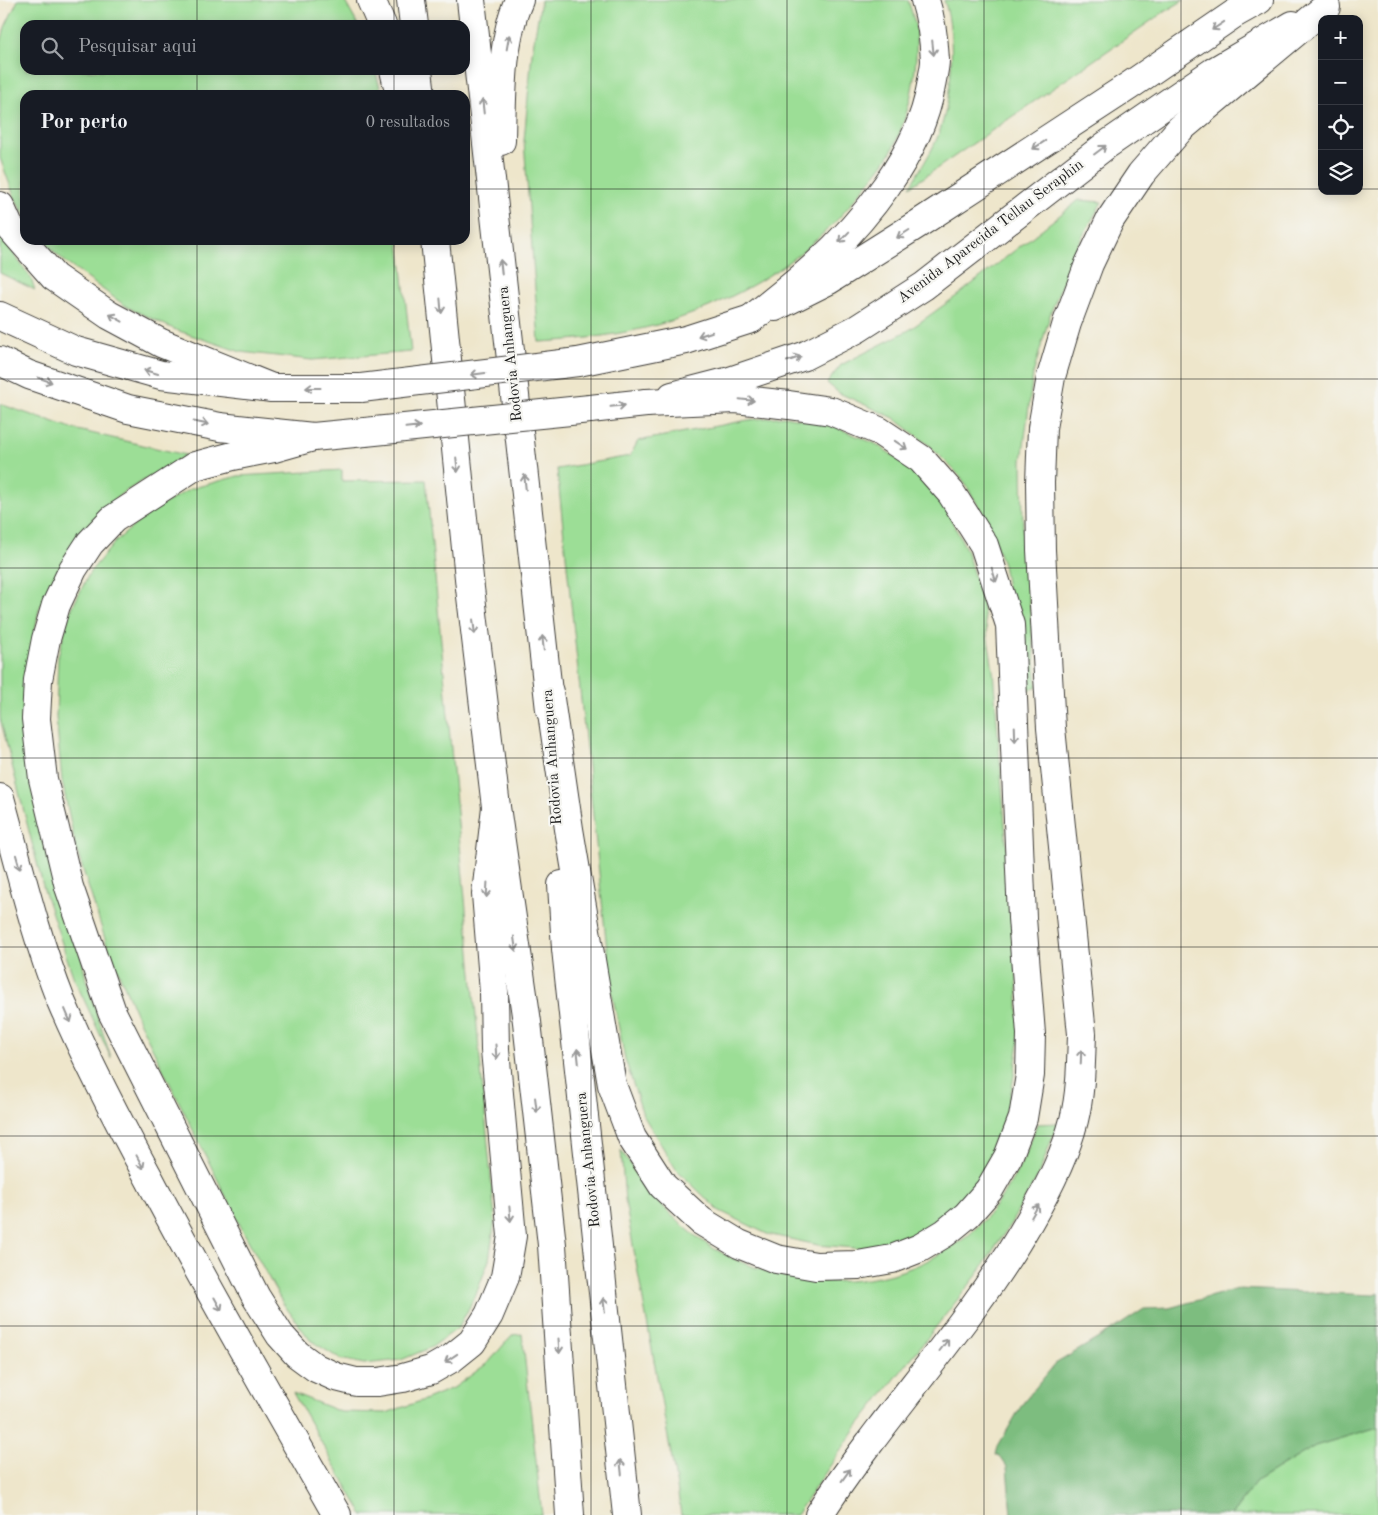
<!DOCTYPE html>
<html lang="pt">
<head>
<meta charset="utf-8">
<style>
  :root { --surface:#171b24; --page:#20242c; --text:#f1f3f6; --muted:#9ea1a6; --line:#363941 }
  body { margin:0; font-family:"Old Standard TT",serif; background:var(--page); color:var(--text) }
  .controls { position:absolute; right:15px; top:15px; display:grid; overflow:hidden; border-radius:10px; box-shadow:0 2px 12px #0003 }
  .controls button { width:45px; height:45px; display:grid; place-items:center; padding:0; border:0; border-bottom:1px solid var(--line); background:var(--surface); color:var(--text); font:25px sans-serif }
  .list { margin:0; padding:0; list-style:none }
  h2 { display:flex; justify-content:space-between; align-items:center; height:65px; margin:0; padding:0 20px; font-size:21px }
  h2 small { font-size:16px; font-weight:400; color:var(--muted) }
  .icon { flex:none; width:28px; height:28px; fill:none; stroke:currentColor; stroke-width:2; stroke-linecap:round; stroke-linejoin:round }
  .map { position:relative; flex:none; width:1378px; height:1515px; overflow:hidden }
  .search { position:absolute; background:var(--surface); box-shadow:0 2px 12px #0003; left:20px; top:20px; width:450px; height:55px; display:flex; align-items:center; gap:12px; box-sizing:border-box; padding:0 18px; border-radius:15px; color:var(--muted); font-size:19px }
  .panel { position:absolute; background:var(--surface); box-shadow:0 2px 12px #0003; left:20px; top:90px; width:450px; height:155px; border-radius:15px }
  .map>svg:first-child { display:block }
</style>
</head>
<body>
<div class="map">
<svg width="1378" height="1515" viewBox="0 0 1378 1515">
  <rect width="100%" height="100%" fill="#f6f6f2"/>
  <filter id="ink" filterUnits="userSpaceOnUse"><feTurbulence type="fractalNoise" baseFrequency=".02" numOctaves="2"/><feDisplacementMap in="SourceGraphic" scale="10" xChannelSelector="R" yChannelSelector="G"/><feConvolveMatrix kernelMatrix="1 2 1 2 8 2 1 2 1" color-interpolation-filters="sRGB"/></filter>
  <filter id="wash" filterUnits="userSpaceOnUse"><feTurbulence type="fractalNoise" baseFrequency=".0096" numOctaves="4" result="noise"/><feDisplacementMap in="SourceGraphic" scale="20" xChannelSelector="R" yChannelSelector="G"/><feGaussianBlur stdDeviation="1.12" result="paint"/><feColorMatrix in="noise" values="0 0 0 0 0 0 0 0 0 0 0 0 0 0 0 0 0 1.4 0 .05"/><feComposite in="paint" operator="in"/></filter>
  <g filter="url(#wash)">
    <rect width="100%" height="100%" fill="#eee6cb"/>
    <!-- green -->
    <g fill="#9cde96" stroke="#5c7d59">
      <path d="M18 0H344L358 25H25V70H375L382 95H25V216L14 196 0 158V47L5 27Z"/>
      <path d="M541 0H908C911 11 916 22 916 33 918 71 910 113 893 148 886 163 872 178 862 190 852 202 843 215 832 225 797 260 755 287 709 307 656 330 597 339 539 342L524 141 532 53Z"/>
      <path d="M944 0H1184L1161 14 910 187C919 170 931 154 938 136 952 100 957 37 944 0Z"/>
      <path d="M1079 200 1102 202 1076 248 1051 312 1033 374 1022 461 1023 530 1037 686 1024 694 1003 564 986 518 961 477 930 446 894 418 839 393 827 383 841 365 909 330 958 295Z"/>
      <path d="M0 235 31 278 35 290 0 273Z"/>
      <path d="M41 240H399L411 352 312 360 241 352 176 330 127 307 69 265Z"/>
      <path d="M0 404 69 428 186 455 121 494 92 522 63 564 39 609 28 669 86 980 111 1058 73 976 44 890 0 718Z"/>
      <path d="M784 416 828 424 876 444 920 474 945 507 966 549 982 602 993 670 1018 992 1019 1043 1012 1088 999 1138 976 1184 945 1216 908 1237 866 1249 818 1245 767 1234 718 1210 676 1169 643 1115 625 1059 611 988 557 469 630 456 638 441 748 420Z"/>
      <path d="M342 470V481L426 480 495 1220 489 1260 475 1297 458 1328 432 1347 401 1360 364 1364 340 1359 310 1340 282 1302 243 1231 140 1023 107 945 76 848 62 781 56 717 58 656 70 612 90 572 116 541 150 512 190 489 238 476Z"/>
      <path d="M1058 1123 1038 1176 1011 1223 977 1275 857 1427 796 1515H681L677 1487 625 1201 621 1150C632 1166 642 1183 654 1197 669 1214 689 1232 708 1245 779 1289 875 1296 946 1250 954 1245 964 1240 971 1233 991 1214 1007 1191 1020 1166 1027 1153 1032 1138 1037 1124Z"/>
      <path d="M522 1334 542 1515H363L293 1393 341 1412 386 1413 424 1400 455 1387 489 1362 512 1335Z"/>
      <path d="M1378 1427V1515H1231L1256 1482 1315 1446Z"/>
    </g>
    <!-- forest -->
    <path fill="#7dbd7f" stroke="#4c6c4e" d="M1238 1289 1374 1295 1378 1293V1427L1315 1446 1256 1482 1231 1515H1011L1007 1467 999 1455H996L998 1446 1023 1403 1055 1364 1112 1330 1144 1309 1169 1308Z"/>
  </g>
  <g filter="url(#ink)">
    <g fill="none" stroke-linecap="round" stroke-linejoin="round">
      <defs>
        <g id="primary">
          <path d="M775 307 829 280 918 224 1129 86 1234 14 1259 0"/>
          <path d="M672 396 730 381 804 356 857 329 924 286 1105 146 1213 72 1293 25"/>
        </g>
        <g id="trunk">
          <path d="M0 316 76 351 161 375 272 388H361"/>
          <path d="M0 361 29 375 128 409 220 427 313 437 365 432"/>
          <path d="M578 362 686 340 751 319"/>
          <path d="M590 409 646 403"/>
        </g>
        <g id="motorway">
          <path d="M371 0 382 25"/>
          <path d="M411 0 414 25"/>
          <path d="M471 0 550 710"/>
          <path d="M394 70 400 95"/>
          <path d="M418 70 421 95"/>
          <path d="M501 141C502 97 501 40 519 0"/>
          <path d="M0 206 9 226 54 277 109 315 161 343 272 388"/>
          <path d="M435 240 470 588 496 807 527 1022 552 1245 570 1515"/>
          <path d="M751 319C772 302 793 286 813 268 863 223 920 154 931 86 932 78 935 68 935 60 934 40 931 19 925 0"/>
          <path d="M313 437 274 448 233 456 195 466 113 519 90 543 73 569 56 605 46 639 38 680 36 719 43 779 69 887 112 1012 256 1297 280 1335 297 1354 316 1368 336 1377 356 1382H378L403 1378 431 1370 452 1358 472 1342 489 1315 505 1277 512 1236 495 1050 494 992 486 894 496 807"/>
          <path d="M549 692 569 829 612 1085 632 1138 663 1186 701 1221 739 1244 776 1259 816 1266 858 1265 892 1259 920 1248 945 1233 967 1215 989 1190 1008 1157 1023 1118 1030 1075 1031 1034 1022 918 1010 625 984 545 951 493 921 459 879 431 831 411 789 405 736 399 646 403"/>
          <path d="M0 798C19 866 35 935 61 1001 87 1062 118 1121 150 1180 209 1293 274 1404 337 1515"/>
          <path d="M562 885 566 949 627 1515"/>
          <path d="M819 1515C837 1485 859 1457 880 1429 932 1361 988 1294 1030 1220 1048 1189 1065 1156 1074 1120 1081 1092 1081 1062 1082 1034L1051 728 1041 550 1040 483 1042 428 1051 377 1067 323 1089 264 1110 220 1141 174 1180 129 1326 7"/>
        </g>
      </defs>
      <!-- primary casing -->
      <use href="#primary" stroke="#3c3a36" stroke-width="30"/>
      <!-- trunk casing -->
      <use href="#trunk" stroke="#3c3a36" stroke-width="30"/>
      <!-- motorway casing -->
      <use href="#motorway" stroke="#3c3a36" stroke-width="30"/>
      <!-- primary -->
      <use href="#primary" stroke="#fff" stroke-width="28"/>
      <!-- trunk -->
      <use href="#trunk" stroke="#fff" stroke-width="28"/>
      <!-- motorway -->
      <use href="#motorway" stroke="#fff" stroke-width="28"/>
      <defs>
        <g id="trunk-bridge">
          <path d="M361 388 578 362"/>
          <path d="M365 432 590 409"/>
        </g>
      </defs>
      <!-- trunk-bridge casing -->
      <use href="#trunk-bridge" stroke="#3c3a36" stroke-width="30" stroke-linecap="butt"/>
      <!-- trunk-bridge -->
      <use href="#trunk-bridge" stroke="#fff" stroke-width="28"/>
    </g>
    <!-- one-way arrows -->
    <defs><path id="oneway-shaft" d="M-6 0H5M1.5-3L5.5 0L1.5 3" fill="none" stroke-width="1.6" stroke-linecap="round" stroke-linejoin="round" transform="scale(1.25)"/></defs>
    <g stroke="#999">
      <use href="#oneway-shaft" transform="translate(1218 26) rotate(146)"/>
      <use href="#oneway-shaft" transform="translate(508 42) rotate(-80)"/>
      <use href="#oneway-shaft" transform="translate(933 48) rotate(84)"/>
      <use href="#oneway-shaft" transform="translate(483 106) rotate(-96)"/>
      <use href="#oneway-shaft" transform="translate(1039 145) rotate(147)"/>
      <use href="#oneway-shaft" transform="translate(1100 150) rotate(-37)"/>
      <use href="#oneway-shaft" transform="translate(903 234) rotate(148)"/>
      <use href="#oneway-shaft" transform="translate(844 237) rotate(134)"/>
      <use href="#oneway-shaft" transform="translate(501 267) rotate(-96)"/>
      <use href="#oneway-shaft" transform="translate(441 306) rotate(85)"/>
      <use href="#oneway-shaft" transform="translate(116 318) rotate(-151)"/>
      <use href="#oneway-shaft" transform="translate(705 334) rotate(162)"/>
      <use href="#oneway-shaft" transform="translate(794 359) rotate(-19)"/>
      <use href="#oneway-shaft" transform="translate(151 372) rotate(-164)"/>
      <use href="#oneway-shaft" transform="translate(478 374) rotate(173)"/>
      <use href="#oneway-shaft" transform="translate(45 380) rotate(19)"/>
      <use href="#oneway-shaft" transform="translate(313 388) rotate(180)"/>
      <use href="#oneway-shaft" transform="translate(747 400) rotate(6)"/>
      <use href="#oneway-shaft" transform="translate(618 406) rotate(-6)"/>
      <use href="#oneway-shaft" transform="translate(201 423) rotate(11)"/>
      <use href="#oneway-shaft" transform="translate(413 427) rotate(-6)"/>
      <use href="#oneway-shaft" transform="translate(901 445) rotate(34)"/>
      <use href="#oneway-shaft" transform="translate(457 465) rotate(84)"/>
      <use href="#oneway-shaft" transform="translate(525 482) rotate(-96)"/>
      <use href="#oneway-shaft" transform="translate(994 575) rotate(72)"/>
      <use href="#oneway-shaft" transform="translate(474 627) rotate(83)"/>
      <use href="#oneway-shaft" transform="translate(543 643) rotate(-96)"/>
      <use href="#oneway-shaft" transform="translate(1015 734) rotate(88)"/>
      <use href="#oneway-shaft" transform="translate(18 862) rotate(74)"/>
      <use href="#oneway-shaft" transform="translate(487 890) rotate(93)"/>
      <use href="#oneway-shaft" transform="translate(515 944) rotate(82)"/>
      <use href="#oneway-shaft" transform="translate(68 1016) rotate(67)"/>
      <use href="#oneway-shaft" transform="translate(496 1052) rotate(86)"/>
      <use href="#oneway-shaft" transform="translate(578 1056) rotate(-96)"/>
      <use href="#oneway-shaft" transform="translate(1081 1057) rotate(-88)"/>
      <use href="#oneway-shaft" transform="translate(536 1105) rotate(83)"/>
      <use href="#oneway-shaft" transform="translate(140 1162) rotate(62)"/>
      <use href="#oneway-shaft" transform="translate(1035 1211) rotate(-60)"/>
      <use href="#oneway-shaft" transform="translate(510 1214) rotate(85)"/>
      <use href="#oneway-shaft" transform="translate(218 1304) rotate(61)"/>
      <use href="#oneway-shaft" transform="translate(604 1305) rotate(-96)"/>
      <use href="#oneway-shaft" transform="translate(944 1345) rotate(-53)"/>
      <use href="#oneway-shaft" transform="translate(559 1346) rotate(86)"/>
      <use href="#oneway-shaft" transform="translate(451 1358) rotate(146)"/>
      <use href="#oneway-shaft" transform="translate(621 1467) rotate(-96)"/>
      <use href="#oneway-shaft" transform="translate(846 1475) rotate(-54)"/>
    </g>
  </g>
  <!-- grid -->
  <path fill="none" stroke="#1c1c1c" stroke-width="1" stroke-opacity="0.55" d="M197 0V25M394 0V25M591 0V1515M787 0V1515M984 0V1515M1181 0V1515M197 70V95M394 70V95M0 189H25M465 189H1322M1359 189H1378M197 240V1515M394 240V1515M0 379H1378M0 568H1378M0 758H1378M0 947H1378M0 1136H1378M0 1326H1378"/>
  <g text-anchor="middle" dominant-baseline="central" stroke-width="4.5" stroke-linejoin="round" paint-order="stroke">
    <!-- street labels -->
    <g font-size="15" fill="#1c1c1c" stroke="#f6f6f2">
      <text transform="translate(991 232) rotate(-37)">Avenida Aparecida Tellau Seraphin</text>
      <text transform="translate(511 354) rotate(-96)">Rodovia Anhanguera</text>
      <text transform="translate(553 757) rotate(-94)">Rodovia Anhanguera</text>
      <text transform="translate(589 1160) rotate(-96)">Rodovia Anhanguera</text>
    </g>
  </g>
</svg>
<div class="controls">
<button>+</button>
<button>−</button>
<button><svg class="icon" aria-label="locate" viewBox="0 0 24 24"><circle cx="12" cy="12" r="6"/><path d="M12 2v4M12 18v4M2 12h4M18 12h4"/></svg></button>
<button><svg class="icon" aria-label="layers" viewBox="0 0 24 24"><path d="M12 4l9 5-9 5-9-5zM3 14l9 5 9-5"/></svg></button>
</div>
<div class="search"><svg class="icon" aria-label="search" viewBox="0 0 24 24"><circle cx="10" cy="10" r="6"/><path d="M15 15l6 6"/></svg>Pesquisar aqui</div>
<section class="panel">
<h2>Por perto<small>0 resultados</small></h2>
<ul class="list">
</ul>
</section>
</div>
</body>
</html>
